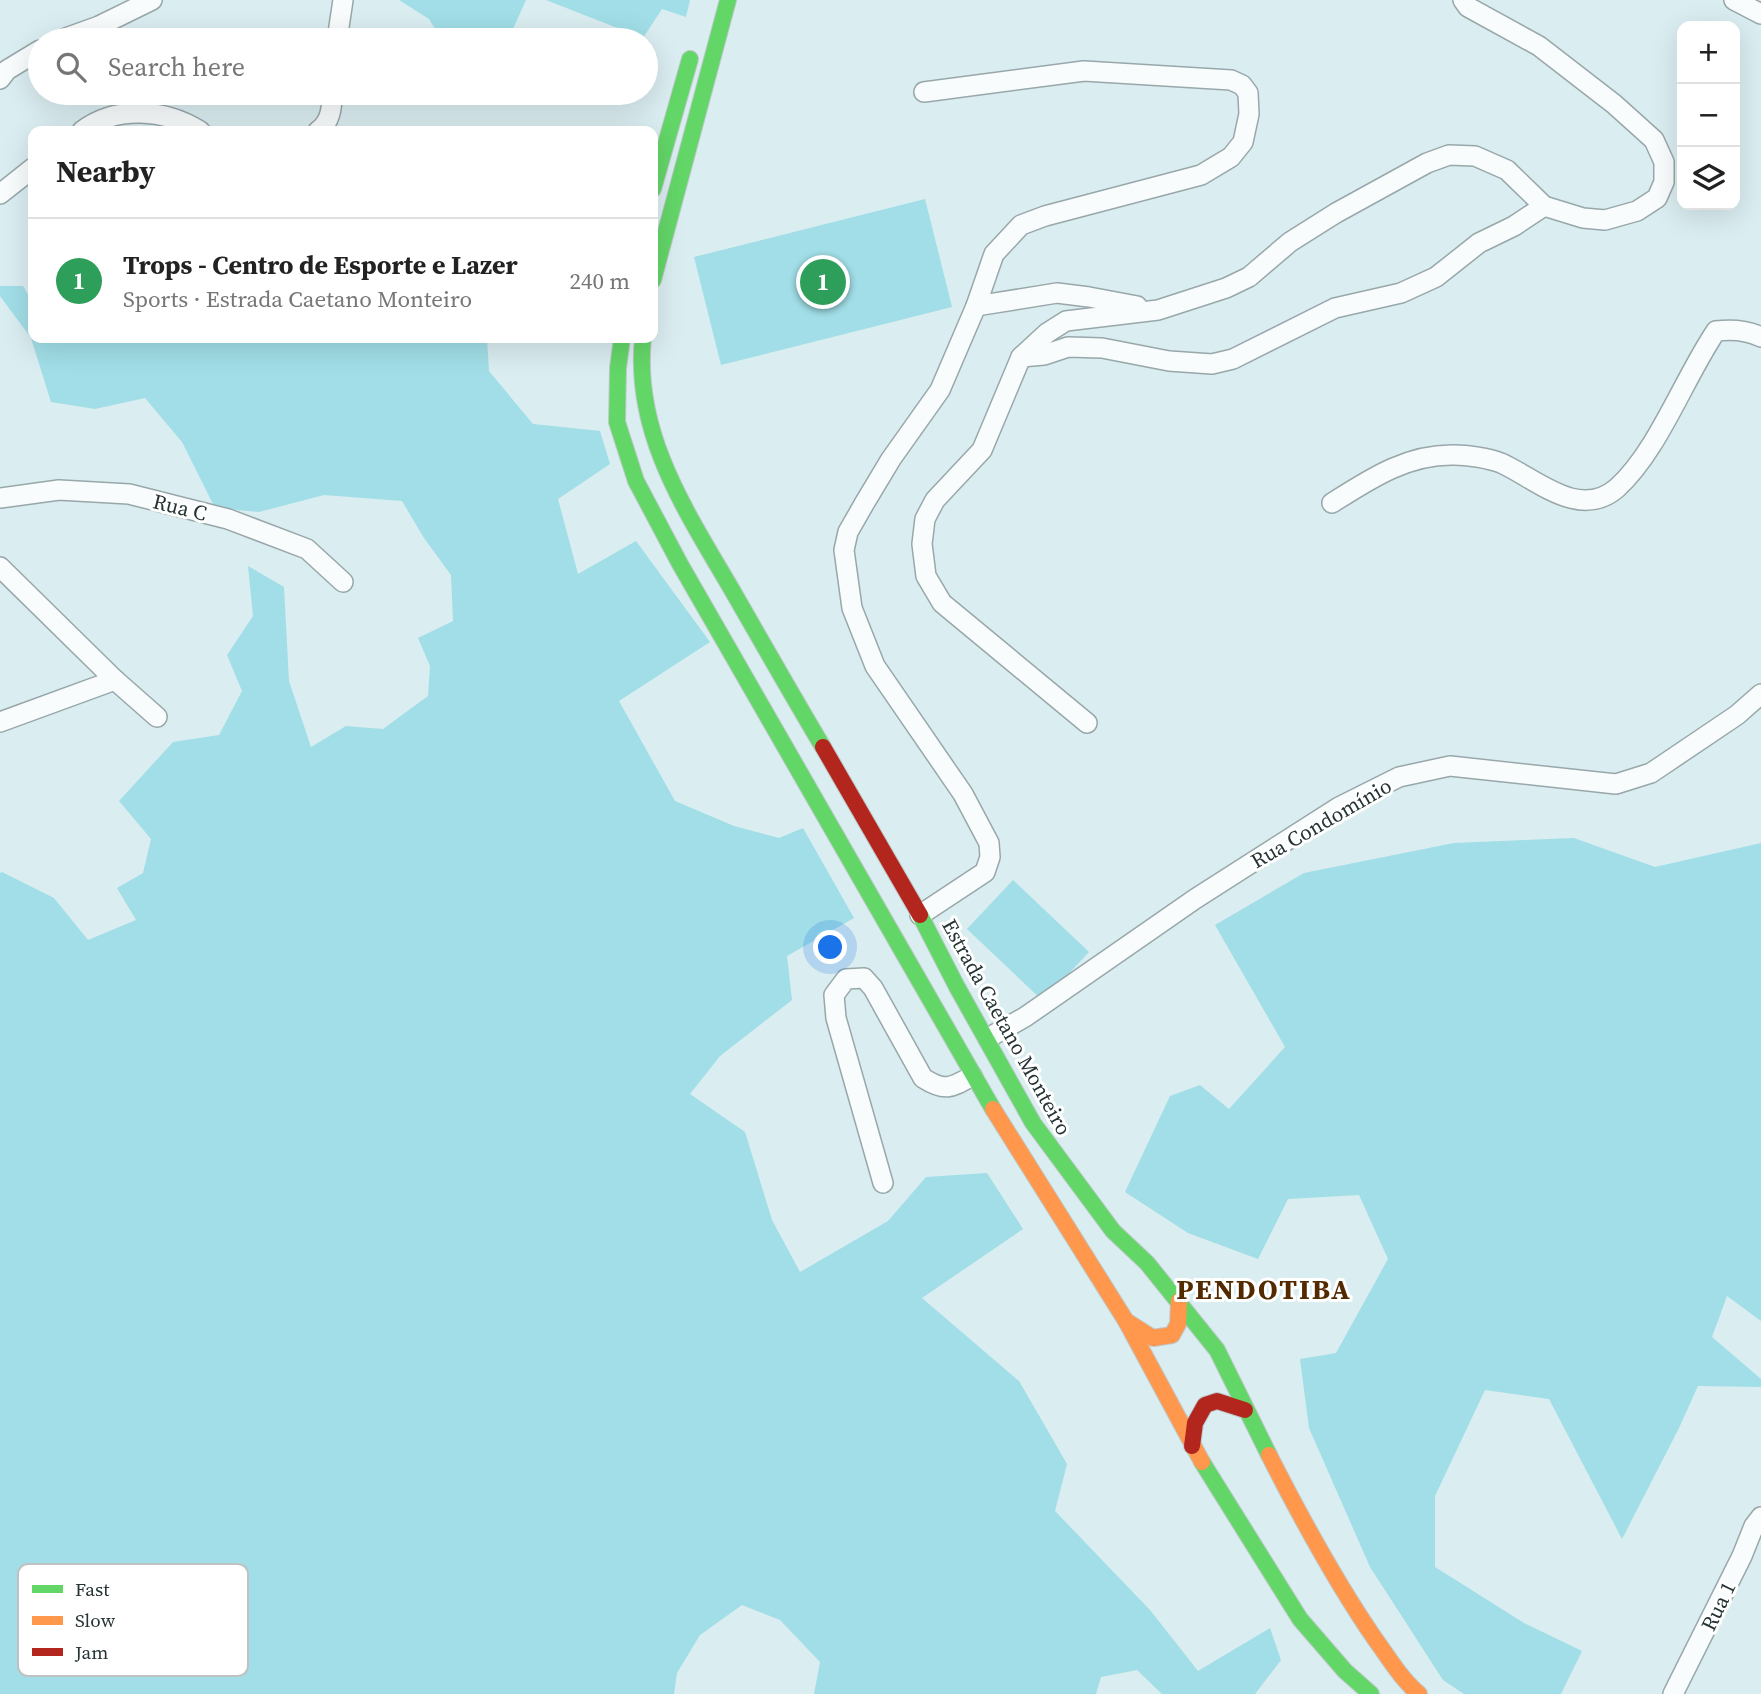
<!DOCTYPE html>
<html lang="en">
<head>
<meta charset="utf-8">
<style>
  :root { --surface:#fff; --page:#f2f2f2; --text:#222; --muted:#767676; --line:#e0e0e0; --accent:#647476 }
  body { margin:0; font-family:"Source Serif 4",serif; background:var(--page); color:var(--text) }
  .controls { position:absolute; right:21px; top:21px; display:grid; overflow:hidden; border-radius:14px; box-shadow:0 7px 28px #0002 }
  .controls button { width:63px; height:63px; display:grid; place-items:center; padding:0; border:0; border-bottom:2px solid var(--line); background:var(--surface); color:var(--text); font:35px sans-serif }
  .you { position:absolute; left:831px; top:948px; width:24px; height:24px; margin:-18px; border:5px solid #fff; border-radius:50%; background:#1a73e8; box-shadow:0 0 0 10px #1a73e833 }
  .badge { display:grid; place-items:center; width:46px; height:46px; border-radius:50%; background:var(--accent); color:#fff; font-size:23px; font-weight:700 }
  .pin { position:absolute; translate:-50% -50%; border:4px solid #fff; box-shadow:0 2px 7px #0006 }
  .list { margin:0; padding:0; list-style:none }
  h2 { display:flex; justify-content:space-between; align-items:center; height:91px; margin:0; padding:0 28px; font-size:30px }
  h2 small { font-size:23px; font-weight:400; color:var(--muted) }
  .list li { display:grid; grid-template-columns:46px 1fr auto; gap:21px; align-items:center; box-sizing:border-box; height:126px; padding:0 28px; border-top:2px solid var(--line) }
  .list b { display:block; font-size:26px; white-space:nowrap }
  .list p { margin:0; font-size:23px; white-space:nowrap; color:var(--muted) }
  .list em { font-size:23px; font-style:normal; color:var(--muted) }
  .icon { flex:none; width:38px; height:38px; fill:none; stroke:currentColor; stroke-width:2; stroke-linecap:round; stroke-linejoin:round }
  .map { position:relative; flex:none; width:1761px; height:1694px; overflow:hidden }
  .search { position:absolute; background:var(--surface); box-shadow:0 7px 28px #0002; left:28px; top:28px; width:630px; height:77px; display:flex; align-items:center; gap:18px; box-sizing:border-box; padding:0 24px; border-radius:38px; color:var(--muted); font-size:26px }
  .panel { position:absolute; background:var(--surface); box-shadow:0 7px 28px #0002; left:28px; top:126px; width:630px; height:217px; border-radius:14px }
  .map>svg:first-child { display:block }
</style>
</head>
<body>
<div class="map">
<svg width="1761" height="1694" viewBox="0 0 1761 1694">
  <rect width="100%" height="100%" fill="#daedf0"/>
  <!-- green -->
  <g fill="#a1dee7">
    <path d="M399 0H526L508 40H442L429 19Z"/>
    <path d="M546 0H690L686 17 662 9 643 38Z"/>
    <path d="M925 199 952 307 721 365 694 257Z"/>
    <path d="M0 286H23L33 303V338H487L489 371 533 424 600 431 610 464 558 499 578 574 636 541 710 642 619 701 675 801 734 826 779 838 803 828 854 918 787 956 792 1000 720 1056 690 1094 745 1132 772 1220 800 1272 888 1221 926 1177 987 1173 1023 1229 922 1298 1019 1381 1067 1464 1055 1511 1150 1610 1198 1671 1270 1628 1281 1660 1255 1694H1162L1137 1670 1101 1677 1096 1694H814L820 1662 780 1620 742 1605 700 1635 677 1673 674 1694H0V873L2 872 54 898 88 940 136 920 117 888 143 873 151 839 119 801 173 742 219 735 242 691 227 655 253 616 248 566 284 587 289 681 311 747 346 726 383 729 428 696 430 666 418 638 453 621 451 575 424 538 402 501 324 495 259 512 215 508 182 442 145 398 95 409 51 402 31 338 0 296Z"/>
    <path d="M1574 838 1655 867 1761 843V1321L1727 1296 1712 1337 1761 1379V1387L1698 1386 1679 1428 1622 1539 1549 1399 1485 1390 1435 1496V1567L1524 1623 1582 1651 1561 1694H1464L1443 1680 1370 1567 1309 1428 1300 1359 1336 1353 1388 1259 1359 1195 1288 1199 1258 1259 1188 1233 1125 1192 1170 1096 1200 1085 1229 1109 1285 1047 1215 925 1304 873 1454 843Z"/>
    <path d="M1013 880 1089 952 1043 1001 967 929Z"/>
  </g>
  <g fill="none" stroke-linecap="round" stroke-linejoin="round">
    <defs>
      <g id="street">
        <path d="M1734 0 1761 14"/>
        <path d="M60 40 99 26 152 0"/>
        <path d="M337 40 343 0"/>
        <path d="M0 79 7 70 40 50"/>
        <path d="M82 131C116 105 165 109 200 131"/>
        <path d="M318 131C331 122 332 107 332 93"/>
        <path d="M0 194 33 168"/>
        <path d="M976 306 1057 293 1089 297 1137 306"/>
        <path d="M1021 357 1044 355 1068 347 1102 348 1169 361 1212 364 1233 359 1335 308 1401 293 1436 277 1479 243 1514 226 1544 206"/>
        <path d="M0 498 59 490 129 494 228 519 307 549 343 582"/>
        <path d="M1332 503C1370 479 1407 454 1454 455 1467 455 1488 458 1501 463 1535 478 1579 521 1617 488 1658 451 1684 378 1716 331 1732 329 1747 330 1761 337"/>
        <path d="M0 567 115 680 157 717"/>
        <path d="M0 722 115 680"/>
        <path d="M1087 723 942 603 926 576 922 544 925 519 935 500 982 450 1021 357 1047 333 1066 321 1158 310 1226 288 1249 277 1290 242 1336 213 1427 163 1449 155 1475 156 1507 170 1544 206 1583 218 1605 220 1637 211 1657 198 1664 182V162L1654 140 1614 104 1539 46 1468 7 1463 0"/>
        <path d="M920 915 985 872 990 857 989 843 963 794 875 666 852 608 844 550 848 532 864 504 891 459 940 390 976 306 994 254 1021 225 1045 216 1201 175 1231 157 1243 142 1249 114 1248 93 1242 85 1231 80 1084 71 924 92"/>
        <path d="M988 1038 1025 1017 1195 899 1339 807 1399 777 1450 766 1616 784 1651 773 1737 715 1761 694"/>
        <path d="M883 1183 836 1018 834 995 846 979 864 978 873 988 923 1078C945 1092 951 1088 972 1076"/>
        <path d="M1673 1694 1742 1556 1754 1526 1761 1517"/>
      </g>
      <g id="fast">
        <path d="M653 189 690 59"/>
        <path d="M653 280 728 0"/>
        <path d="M622 338 618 368 617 422 636 481 680 564 993 1109"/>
        <path d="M643 338C633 433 686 511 732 590 762 642 792 695 823 747"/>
        <path d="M920 915 957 987 1033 1123 1113 1231 1147 1263 1217 1350 1269 1455"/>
        <path d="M1202 1462 1300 1619 1345 1671 1371 1694"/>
      </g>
      <g id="slow">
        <path d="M993 1109 1126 1321 1202 1462"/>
        <path d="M1126 1321 1153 1338 1172 1335 1178 1324 1179 1301"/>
        <path d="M1269 1455C1301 1518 1335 1581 1375 1639 1389 1658 1401 1679 1419 1694"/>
      </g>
      <g id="jam">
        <path d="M823 747 920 915"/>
        <path d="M1192 1446 1195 1423 1205 1405 1217 1401 1245 1410"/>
      </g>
    </defs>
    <!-- street casing -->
    <use href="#street" stroke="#98a7aa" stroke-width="22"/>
    <!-- fast casing -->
    <use href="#fast" stroke="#bec8c9" stroke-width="18"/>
    <!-- slow casing -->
    <use href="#slow" stroke="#bec8c9" stroke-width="18"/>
    <!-- jam casing -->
    <use href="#jam" stroke="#bec8c9" stroke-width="18"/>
    <!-- street -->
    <use href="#street" stroke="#f9fcfd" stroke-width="19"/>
    <!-- fast -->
    <use href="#fast" stroke="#63d668" stroke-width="16"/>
    <!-- slow -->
    <use href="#slow" stroke="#ff974d" stroke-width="16"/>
    <!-- jam -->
    <use href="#jam" stroke="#b3261e" stroke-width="16"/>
  </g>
  <g text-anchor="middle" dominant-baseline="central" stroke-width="6" stroke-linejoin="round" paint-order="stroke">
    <!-- street labels -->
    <g font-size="21" fill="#253335" stroke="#fff">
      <text transform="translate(180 507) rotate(14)">Rua C</text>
      <text transform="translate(1321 823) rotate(-30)">Rua Condomínio</text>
      <text transform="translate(1007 1027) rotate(61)">Estrada Caetano Monteiro</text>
      <text transform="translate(1718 1606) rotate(-64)">Rua 1</text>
    </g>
    <!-- district labels -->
    <g font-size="28" font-weight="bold" letter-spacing="2" fill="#532900" stroke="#fff">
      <text x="1264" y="1289">PENDOTIBA</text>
    </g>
  </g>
  <!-- legend -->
  <rect x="18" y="1564" width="230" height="112" rx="10" fill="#fff" stroke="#bec2c2" stroke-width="2"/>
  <rect x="32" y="1585" width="31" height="8" fill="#63d668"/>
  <rect x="32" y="1616" width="31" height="9" fill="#ff974d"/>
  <rect x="32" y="1648" width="31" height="8" fill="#b3261e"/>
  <g font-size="19" fill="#253335">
    <text x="75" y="1596">Fast</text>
    <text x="75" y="1627">Slow</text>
    <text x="75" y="1659">Jam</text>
  </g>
</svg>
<div class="controls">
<button>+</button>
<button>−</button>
<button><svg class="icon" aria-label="layers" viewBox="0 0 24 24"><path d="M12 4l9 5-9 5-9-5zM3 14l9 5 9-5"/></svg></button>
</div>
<div class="you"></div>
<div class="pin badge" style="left:823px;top:282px;background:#2e9e5b">1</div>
<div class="search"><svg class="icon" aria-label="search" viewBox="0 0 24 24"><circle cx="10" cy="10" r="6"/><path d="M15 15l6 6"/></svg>Search here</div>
<section class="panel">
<h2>Nearby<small></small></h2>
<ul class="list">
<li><span class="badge" style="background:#2e9e5b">1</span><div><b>Trops - Centro de Esporte e Lazer</b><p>Sports · Estrada Caetano Monteiro</p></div><em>240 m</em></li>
</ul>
</section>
</div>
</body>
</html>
